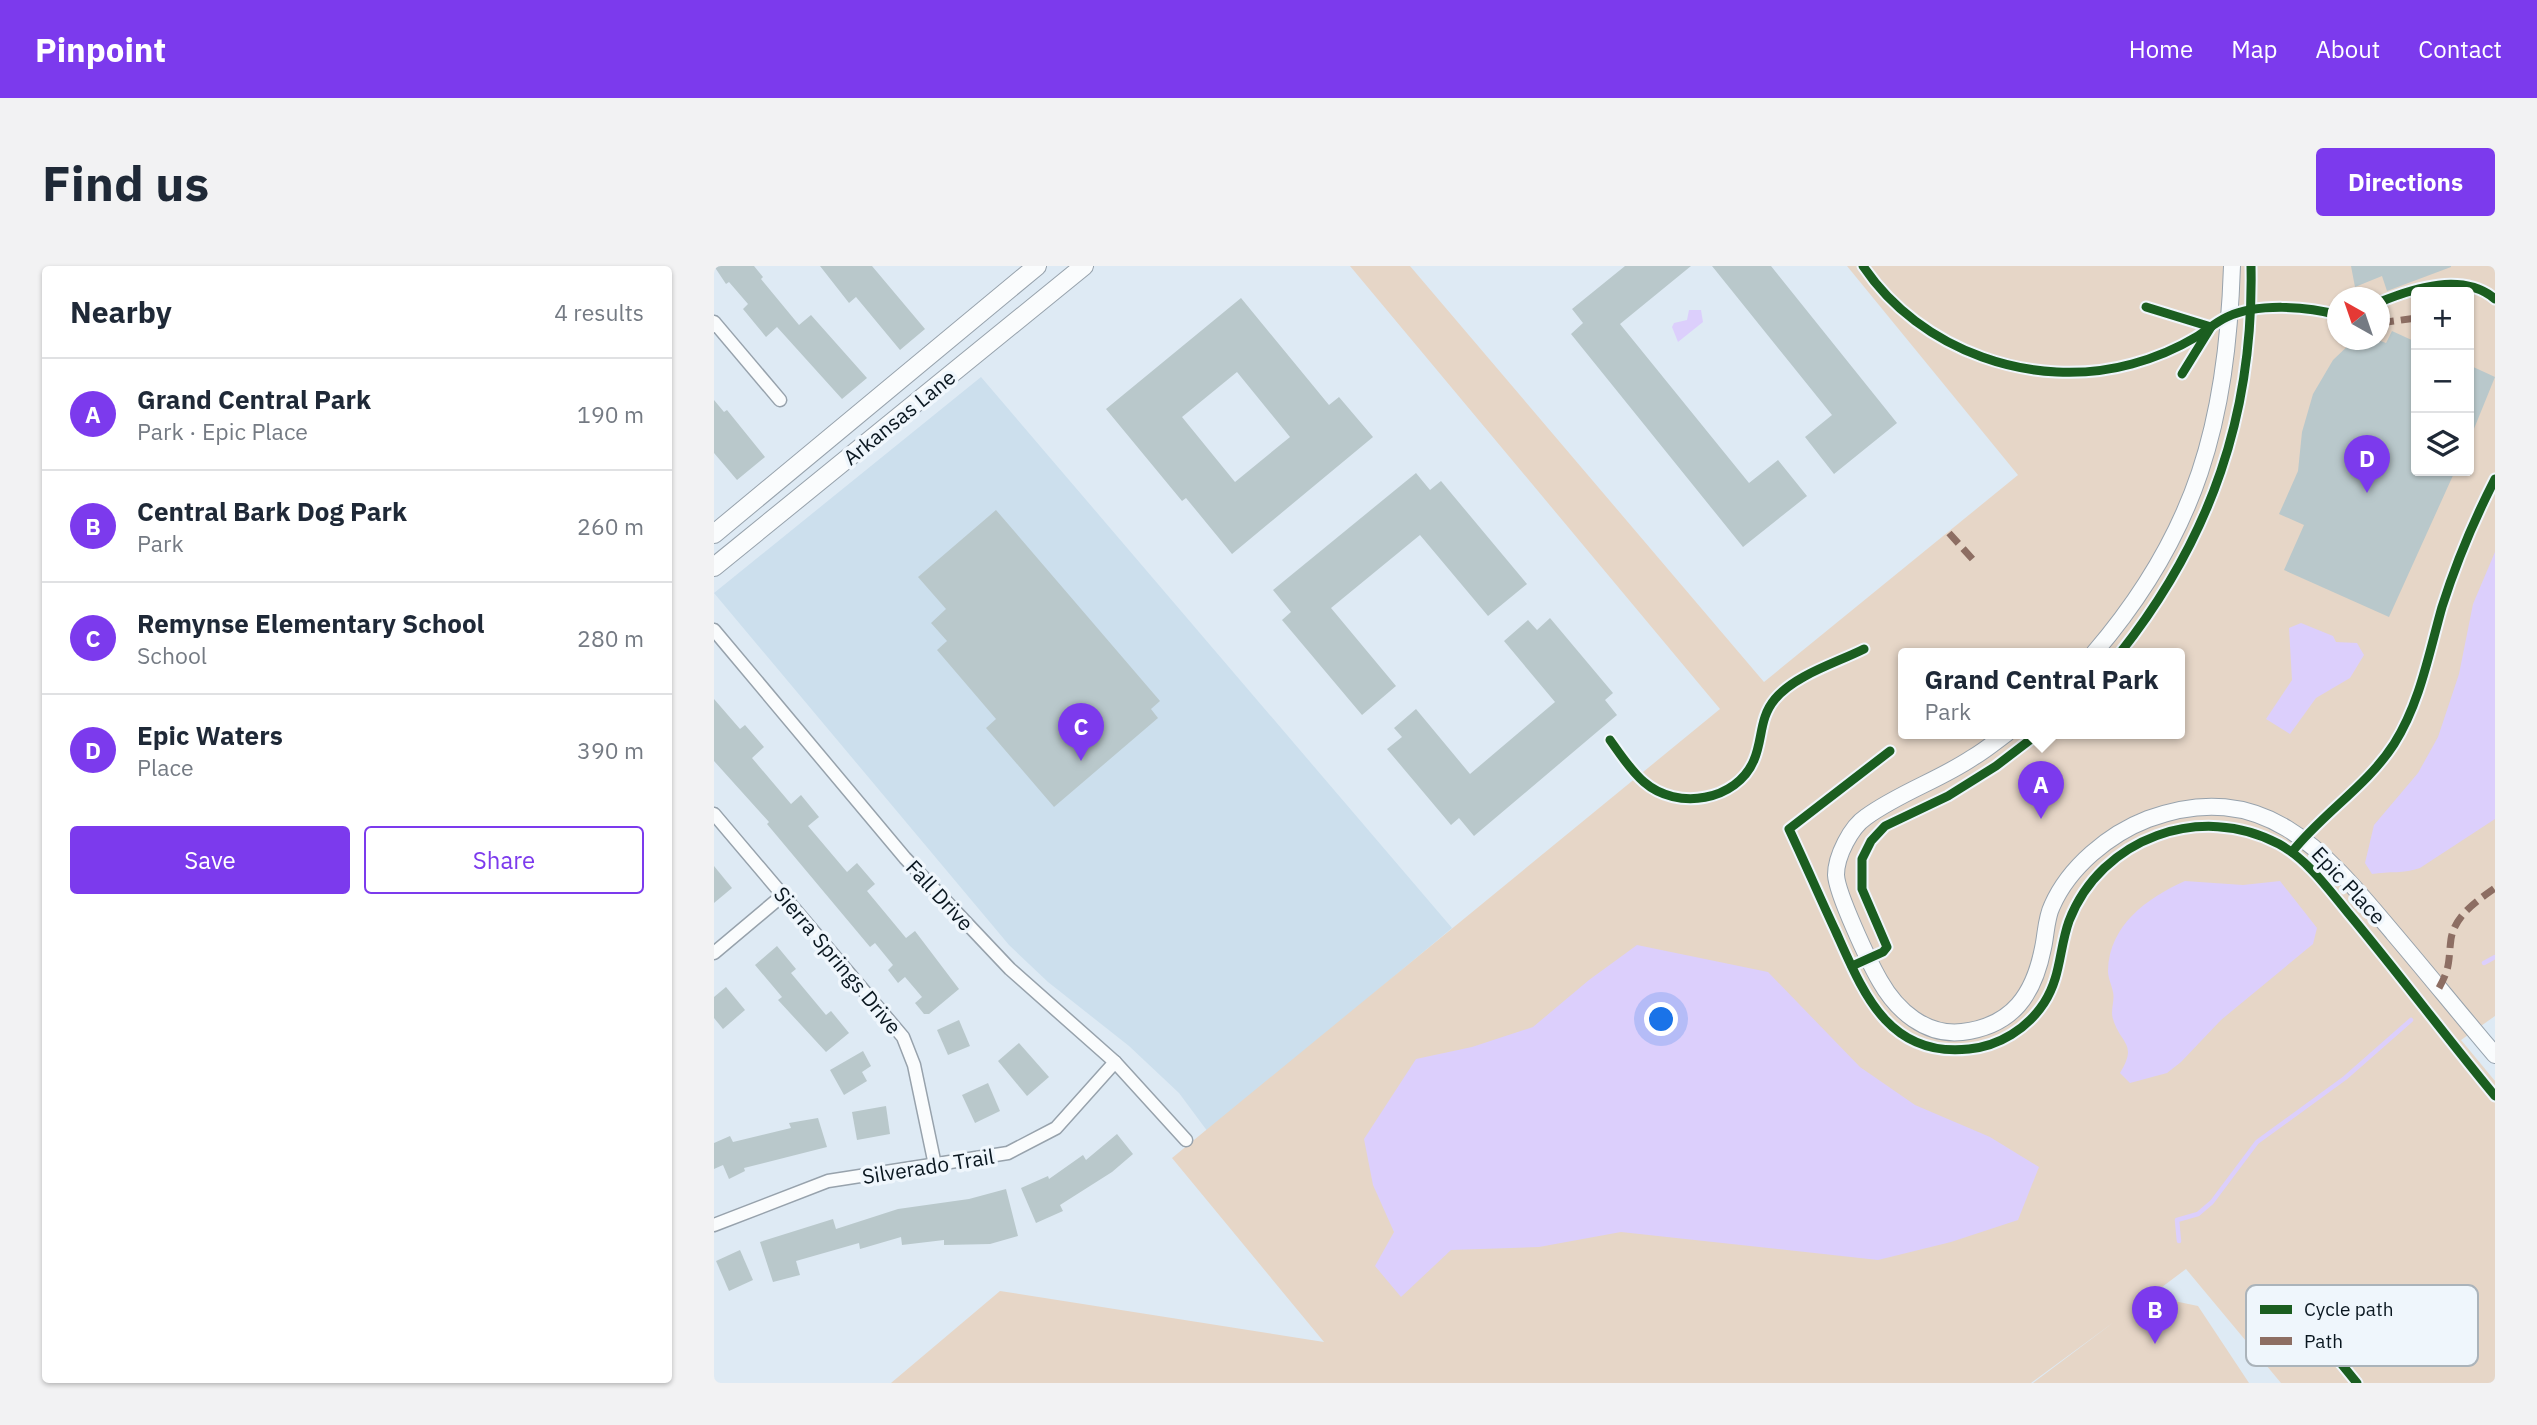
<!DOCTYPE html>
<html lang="en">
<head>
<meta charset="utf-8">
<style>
  :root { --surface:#fff; --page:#f2f2f3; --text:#1f2937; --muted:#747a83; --line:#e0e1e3; --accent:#7c3aed }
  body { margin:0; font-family:"IBM Plex Sans",sans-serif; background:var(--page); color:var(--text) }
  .controls { position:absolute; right:21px; top:21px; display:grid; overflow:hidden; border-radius:7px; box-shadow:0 2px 5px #0004 }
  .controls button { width:63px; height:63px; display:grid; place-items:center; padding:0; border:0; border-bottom:2px solid var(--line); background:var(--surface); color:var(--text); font:35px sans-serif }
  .compass { position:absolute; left:1613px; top:21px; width:63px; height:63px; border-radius:50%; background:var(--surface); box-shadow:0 2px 5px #0004; rotate:320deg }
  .you { position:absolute; left:948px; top:754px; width:24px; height:24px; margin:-18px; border:5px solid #fff; border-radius:50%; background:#1a73e8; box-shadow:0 0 0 10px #1a73e833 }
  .badge { display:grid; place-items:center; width:46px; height:46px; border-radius:50%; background:var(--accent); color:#fff; font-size:23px; font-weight:700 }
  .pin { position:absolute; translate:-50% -58px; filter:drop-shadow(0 2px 4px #0008) }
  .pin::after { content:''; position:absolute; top:37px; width:24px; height:21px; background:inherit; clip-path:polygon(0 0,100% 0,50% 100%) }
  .popup { position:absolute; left:1184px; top:382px; width:287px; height:91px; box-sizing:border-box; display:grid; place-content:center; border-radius:7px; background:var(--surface); filter:drop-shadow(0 2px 5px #0005); font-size:23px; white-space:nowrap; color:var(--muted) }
  .popup b { font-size:26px; color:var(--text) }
  .popup::after { content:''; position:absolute; left:50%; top:100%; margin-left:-14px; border:14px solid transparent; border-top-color:var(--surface) }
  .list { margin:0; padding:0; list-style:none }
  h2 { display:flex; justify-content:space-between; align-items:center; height:91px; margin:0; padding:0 28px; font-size:30px }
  h2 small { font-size:23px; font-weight:400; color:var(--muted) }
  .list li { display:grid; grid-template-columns:46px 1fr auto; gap:21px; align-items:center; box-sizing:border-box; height:112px; padding:0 28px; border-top:2px solid var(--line) }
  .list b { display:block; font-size:26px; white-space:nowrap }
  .list p { margin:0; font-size:23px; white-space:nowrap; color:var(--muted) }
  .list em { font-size:23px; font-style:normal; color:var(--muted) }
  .actions { display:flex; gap:14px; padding:21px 28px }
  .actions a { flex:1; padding:16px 0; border:2px solid var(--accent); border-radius:7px; text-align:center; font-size:24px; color:var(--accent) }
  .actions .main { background:var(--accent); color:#fff }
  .icon { flex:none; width:38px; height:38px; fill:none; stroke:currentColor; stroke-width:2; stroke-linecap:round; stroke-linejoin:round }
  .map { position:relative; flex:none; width:1781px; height:1117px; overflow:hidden; border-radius:7px }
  header { display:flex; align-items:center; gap:42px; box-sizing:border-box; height:98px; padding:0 35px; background:var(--accent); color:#fff }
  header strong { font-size:33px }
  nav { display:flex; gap:38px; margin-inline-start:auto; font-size:24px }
  .intro { display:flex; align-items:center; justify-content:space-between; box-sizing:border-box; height:168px; padding:0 42px }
  h1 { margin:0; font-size:49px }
  .button { padding:18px 32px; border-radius:7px; background:var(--accent); color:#fff; font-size:24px; font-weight:700 }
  main { display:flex; gap:42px; padding:0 42px }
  aside { flex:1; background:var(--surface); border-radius:7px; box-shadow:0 2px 5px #0004 }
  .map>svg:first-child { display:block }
</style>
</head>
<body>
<header>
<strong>Pinpoint</strong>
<nav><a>Home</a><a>Map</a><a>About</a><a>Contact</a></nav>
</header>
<div class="intro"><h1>Find us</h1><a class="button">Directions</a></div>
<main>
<aside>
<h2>Nearby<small>4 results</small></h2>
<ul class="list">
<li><span class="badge">A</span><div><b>Grand Central Park</b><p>Park · Epic Place</p></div><em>190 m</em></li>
<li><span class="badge">B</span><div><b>Central Bark Dog Park</b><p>Park</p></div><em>260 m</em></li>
<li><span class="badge">C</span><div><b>Remynse Elementary School</b><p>School</p></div><em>280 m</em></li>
<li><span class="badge">D</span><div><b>Epic Waters</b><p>Place</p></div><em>390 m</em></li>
</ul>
<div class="actions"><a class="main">Save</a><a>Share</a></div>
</aside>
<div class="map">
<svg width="1781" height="1117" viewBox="0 0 1781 1117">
  <rect width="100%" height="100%" fill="#deeaf4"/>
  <!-- built -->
  <path fill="#ccdfed" d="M267 111 738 662 494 866 465 827 415 780 334 716 295 679 0 327Z"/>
  <!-- green -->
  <path fill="#e6d6c7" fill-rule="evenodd" d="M636 0H696L1050 416 1304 209 1133 0H1781V750L1747 774 1781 815V1117H1567L1472 1003 1436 1030 1484 1040 1535 1117H1319L1400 1056 1317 1117H177L286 1025 610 1076 458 892 1006 443ZM1702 26H1755V205H1702ZM1624 32H1666V74H1624ZM1189 387H1465V467H1189Z"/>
  <!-- water -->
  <g fill="#dccffc">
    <path d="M975 44H987L989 56 964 76 958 61 960 57 973 54Z"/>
    <path d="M1781 286V553L1706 602C1690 608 1675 605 1658 608L1651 597 1660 559 1704 507 1724 471 1745 408 1759 338Z"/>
    <path d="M1587 357 1619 370 1622 376 1643 377 1650 389 1636 412 1602 432 1576 468 1552 453 1578 414 1575 362Z"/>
    <path d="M1471 615 1529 619 1566 615 1603 662 1599 678 1507 754 1467 796 1453 807 1416 817 1406 807C1424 777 1407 779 1399 753 1396 745 1401 735 1399 726 1398 720 1394 712 1394 705 1395 659 1433 632 1471 615Z"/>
    <path d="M923 679 1054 706 1146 801 1201 839 1276 871 1325 901 1304 954 1237 976 1164 994 907 966 825 981 737 984 687 1031 661 1000 680 966 659 919 650 873 702 793 758 781 819 761 875 714Z"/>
  </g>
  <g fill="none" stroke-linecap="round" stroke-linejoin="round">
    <!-- stream -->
    <g stroke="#dccffc" stroke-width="4.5">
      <path d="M1770 697 1781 691"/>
      <path d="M1465 975 1463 954 1484 948 1498 936 1543 876 1631 812 1697 754"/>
    </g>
  </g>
  <!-- building -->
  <g fill="#b9c8cb" fill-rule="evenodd">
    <path d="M0 0H40L49 11 47 13 85 59 97 49 153 112 128 133 63 61 52 71 29 43 34 38 15 16 12 18Z"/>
    <path d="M106 0H158L211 63 186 84 142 31 135 37Z"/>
    <path d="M911 0H977L906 58 1035 217 1064 194 1093 230 1029 281 857 68 869 57 858 43Z"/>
    <path d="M998 0H1057L1183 157 1120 208 1091 171 1118 149Z"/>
    <path d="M1637 0H1737V1L1673 25 1668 10 1641 21Z"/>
    <path d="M527 32 615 139 625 131 659 171 518 288 472 232 468 235 392 143ZM523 106 576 171 521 216 468 151Z"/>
    <path d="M1678 65 1702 76V205H1741L1675 351 1570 304 1590 259 1565 248 1584 205 1588 166 1599 128 1619 94 1640 74H1664L1672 77Z"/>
    <path d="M1755 99 1781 111 1755 175Z"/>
    <path d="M0 134 10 146 13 144 51 191 23 214 0 187Z"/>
    <path d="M702 207 716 224 727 215 813 318 774 350 706 269 617 342 682 420 648 449 568 354 577 346 559 324Z"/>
    <path d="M282 244 446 435 437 443 444 452 340 541 272 462 282 453 223 384 233 375 217 357 232 343 204 311Z"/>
    <path d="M836 352 899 427 891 434 903 449 760 570 745 552 737 559 673 483 688 471 680 462 702 443 756 508 841 436 790 375 814 354 823 364Z"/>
    <path d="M0 433 26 463 31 459 50 481 38 492 77 538 87 529 105 551 94 560 133 606 143 597 161 618 153 625 192 672 201 665 245 723 215 748H210L201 737 208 731 191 711 184 717 174 704 179 699 161 677 156 681 53 558 55 556 0 495Z"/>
    <path d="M0 600 18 622 0 637Z"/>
    <path d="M63 680 82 703 77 707 112 749 117 745 135 767 112 786 64 734 68 731 41 699Z"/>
    <path d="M12 721 31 744 9 763 0 752V731Z"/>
    <path d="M245 754 256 780 234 789 223 764Z"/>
    <path d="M305 777 335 811 313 830 284 795Z"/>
    <path d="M149 785 157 800 148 806 153 815 130 829 116 804Z"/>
    <path d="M274 817 286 845 261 857 248 829Z"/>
    <path d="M172 840 176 868 143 874 138 846Z"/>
    <path d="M104 852 113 881 30 902 31 905 15 913 9 899 0 903V877L16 870 19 876 77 862 75 857Z"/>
    <path d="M403 868 419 888 398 906 346 939 349 945 322 957 307 922 334 910 335 913 369 889 372 894Z"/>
    <path d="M292 923 304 970 276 978 230 979V974L188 979 187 971 146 983 145 977 82 995 86 1009 59 1016 46 976 119 953 122 963 184 943 255 933Z"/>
    <path d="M26 984 39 1014 15 1025 2 995Z"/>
  </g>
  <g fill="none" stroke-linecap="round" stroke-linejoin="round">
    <defs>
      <g id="minor">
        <path d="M0 56 66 134"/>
        <path d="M0 364 191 592 296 703 401 796 472 874"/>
        <path d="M0 548 189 771 200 799 221 899"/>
        <path d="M0 687 69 629"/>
        <path d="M0 959 114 915 294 887 342 862 401 796"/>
      </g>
      <g id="tertiary">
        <path d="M1380 387C1483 267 1513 155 1518 0"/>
        <path d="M1293 467C1281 476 1270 485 1258 492 1225 514 1185 527 1152 551 1137 561 1122 590 1122 609 1123 628 1155 696 1166 715 1183 745 1212 770 1248 766 1299 760 1320 728 1329 682 1332 669 1332 652 1338 640 1355 601 1395 568 1434 553 1551 510 1612 587 1680 668 1714 708 1747 749 1781 789"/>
      </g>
      <g id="secondary">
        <path d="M0 268 323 0"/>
        <path d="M0 301 370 0"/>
      </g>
    </defs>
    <!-- minor casing -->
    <use href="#minor" stroke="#97a2ac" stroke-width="15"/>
    <!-- tertiary casing -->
    <use href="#tertiary" stroke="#97a2ac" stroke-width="18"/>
    <!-- secondary casing -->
    <use href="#secondary" stroke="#97a2ac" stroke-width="20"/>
    <!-- minor -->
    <use href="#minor" stroke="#fafcfd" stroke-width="12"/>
    <!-- tertiary -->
    <use href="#tertiary" stroke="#fafcfd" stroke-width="16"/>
    <!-- secondary -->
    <use href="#secondary" stroke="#fafcfd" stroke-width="18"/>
    <!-- quiet -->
    <g stroke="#8d6e63" stroke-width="7" stroke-dasharray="14 7" stroke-linecap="butt">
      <path d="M1666 57 1702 52"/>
      <path d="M1235 267 1262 297"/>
      <path d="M1725 722C1737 700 1734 696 1737 673 1741 649 1763 635 1781 622"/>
    </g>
    <defs>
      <g id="cycleway">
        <path d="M1149 0C1206 85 1320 125 1418 98 1440 92 1462 83 1482 71 1492 65 1502 56 1513 51 1543 37 1593 40 1624 49"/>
        <path d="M1666 36C1700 22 1749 6 1781 33"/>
        <path d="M1432 41 1497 61 1468 108"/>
        <path d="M1406 387C1497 272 1540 147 1537 0"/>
        <path d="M896 474C906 488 917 505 930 516 963 545 1023 535 1040 494 1049 473 1045 452 1061 433 1081 409 1122 397 1150 383"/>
        <path d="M1176 485 1075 563C1091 597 1106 632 1122 666 1149 726 1174 792 1255 783 1285 780 1313 763 1330 737 1347 711 1345 683 1355 655 1387 572 1487 536 1565 578 1596 595 1617 627 1640 654 1688 712 1733 772 1781 830"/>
        <path d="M1578 586C1609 547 1653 520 1680 478 1706 437 1715 387 1728 341 1742 297 1760 254 1781 213"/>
        <path d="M1138 700 1169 686 1173 681 1148 623V593L1157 575 1171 560 1234 530 1282 500 1325 467"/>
        <path d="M1586 1047 1643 1117"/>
      </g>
    </defs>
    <!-- cycleway casing -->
    <use href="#cycleway" stroke="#eff6fc" stroke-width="13"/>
    <!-- cycleway -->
    <use href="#cycleway" stroke="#1b5e20" stroke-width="9"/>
  </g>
  <g text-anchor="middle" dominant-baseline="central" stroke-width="7" stroke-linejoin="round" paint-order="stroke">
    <!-- street labels -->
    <g font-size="21" fill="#0a1720" stroke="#eff6fc">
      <text transform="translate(185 151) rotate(-39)">Arkansas Lane</text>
      <text transform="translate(1635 619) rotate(47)">Epic Place</text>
      <text transform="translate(226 629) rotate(47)">Fall Drive</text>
      <text transform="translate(124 694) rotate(50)">Sierra Springs Drive</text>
      <text transform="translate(214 900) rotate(-9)">Silverado Trail</text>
    </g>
  </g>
  <!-- legend -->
  <rect x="1532" y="1019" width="232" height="81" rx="10" fill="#eff6fc" stroke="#aab3ba" stroke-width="2"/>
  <rect x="1546" y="1039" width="32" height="9" fill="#1b5e20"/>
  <rect x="1546" y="1071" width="32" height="8" fill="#8d6e63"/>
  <g font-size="19" fill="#0a1720">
    <text x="1590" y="1050">Cycle path</text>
    <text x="1590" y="1082">Path</text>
  </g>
</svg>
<div class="controls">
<button>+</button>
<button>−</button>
<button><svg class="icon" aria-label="layers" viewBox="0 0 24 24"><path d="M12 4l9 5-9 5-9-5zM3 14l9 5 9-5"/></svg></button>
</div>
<svg class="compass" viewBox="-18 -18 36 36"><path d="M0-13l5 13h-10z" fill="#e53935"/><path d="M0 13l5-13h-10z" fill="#747a83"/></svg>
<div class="you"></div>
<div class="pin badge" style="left:1327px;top:553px">A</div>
<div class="popup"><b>Grand Central Park</b>Park</div>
<div class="pin badge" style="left:1441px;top:1078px">B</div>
<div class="pin badge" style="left:367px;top:495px">C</div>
<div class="pin badge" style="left:1653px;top:227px">D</div>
</div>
</main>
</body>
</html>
